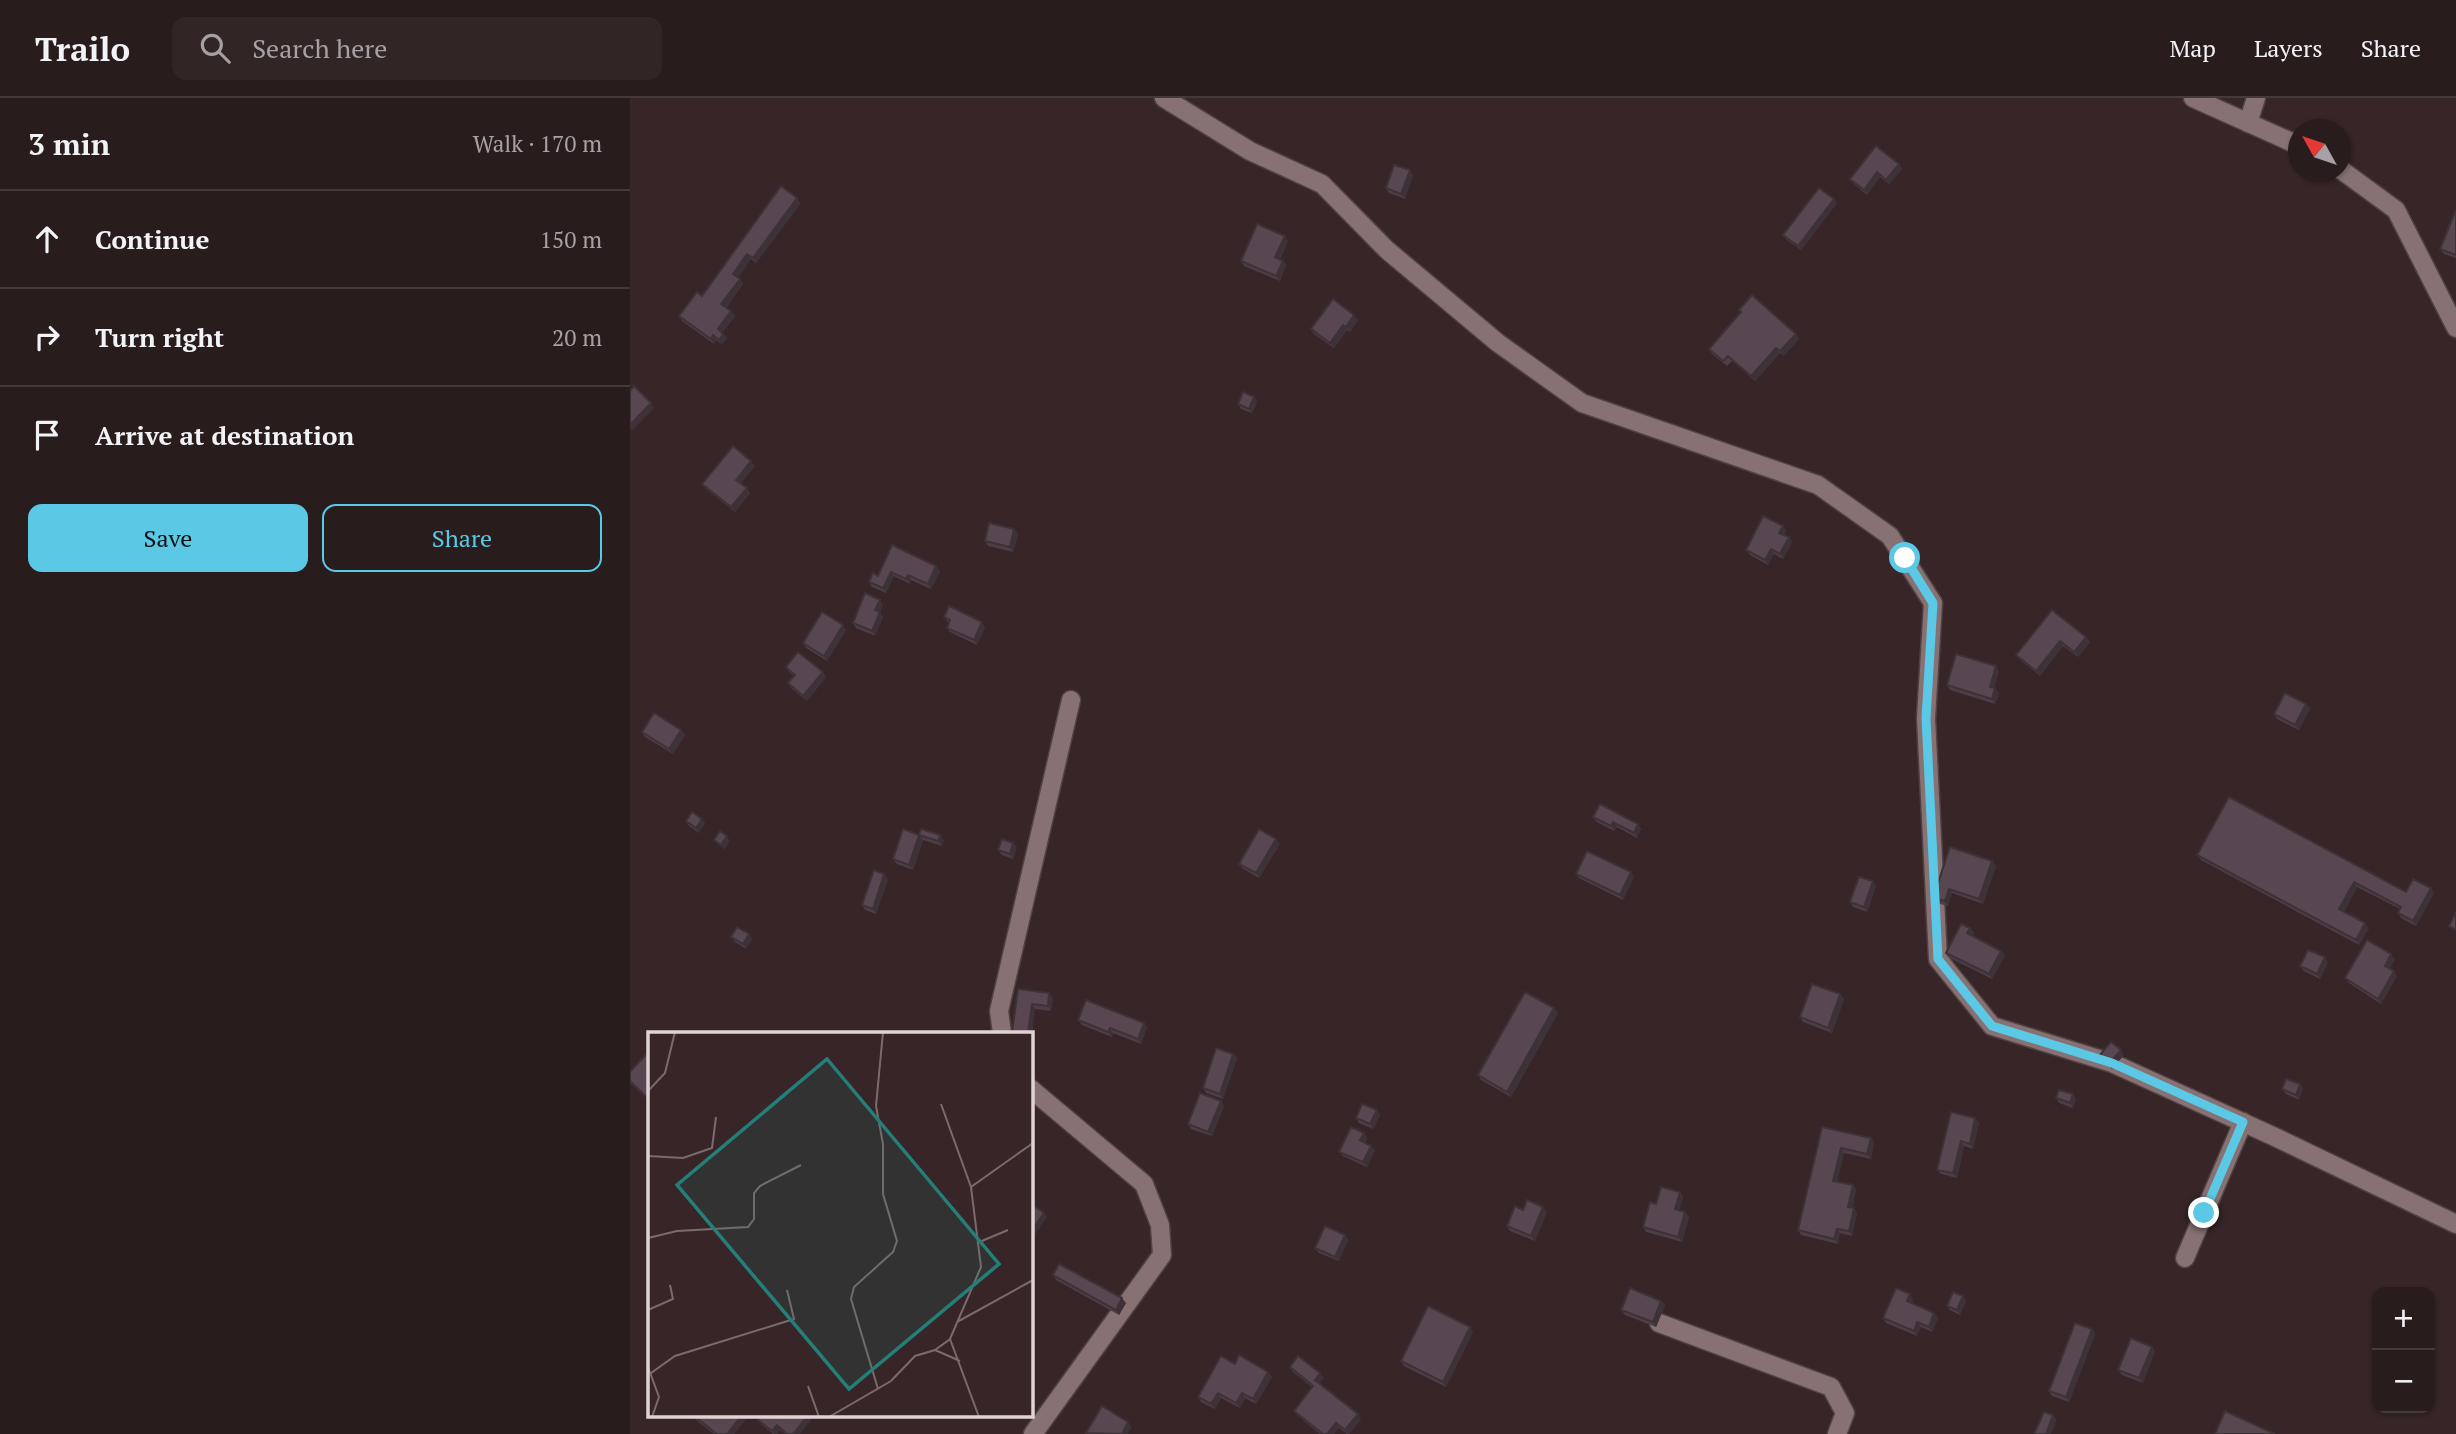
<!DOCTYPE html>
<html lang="en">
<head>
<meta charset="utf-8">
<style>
  :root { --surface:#291c1d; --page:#312526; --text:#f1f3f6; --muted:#a5a1a4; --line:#453a3b; --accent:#5bc8e6 }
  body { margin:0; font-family:"PT Serif",serif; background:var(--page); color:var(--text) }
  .controls { position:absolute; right:21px; bottom:21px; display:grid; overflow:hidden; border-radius:14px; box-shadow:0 2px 5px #0004 }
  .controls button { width:63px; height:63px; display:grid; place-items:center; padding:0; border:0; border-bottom:2px solid var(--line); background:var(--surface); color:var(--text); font:35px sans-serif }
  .compass { position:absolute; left:1658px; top:21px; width:63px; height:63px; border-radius:50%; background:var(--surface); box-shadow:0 2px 5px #0004; rotate:310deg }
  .stop { position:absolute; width:21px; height:21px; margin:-16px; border:5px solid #5bc8e6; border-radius:50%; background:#fff }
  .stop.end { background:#5bc8e6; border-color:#fff; box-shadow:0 2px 7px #0008 }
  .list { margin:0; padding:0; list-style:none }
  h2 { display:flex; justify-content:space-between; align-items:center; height:91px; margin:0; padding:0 28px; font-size:30px }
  h2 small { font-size:23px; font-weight:400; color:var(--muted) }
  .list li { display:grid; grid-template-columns:46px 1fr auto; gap:21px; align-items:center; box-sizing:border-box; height:98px; padding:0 28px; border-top:2px solid var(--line) }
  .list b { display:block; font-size:26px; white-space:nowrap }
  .list em { font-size:23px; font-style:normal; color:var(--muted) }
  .actions { display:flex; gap:14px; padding:21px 28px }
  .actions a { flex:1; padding:16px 0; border:2px solid var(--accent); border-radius:14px; text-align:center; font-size:24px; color:var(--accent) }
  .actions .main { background:var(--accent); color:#111 }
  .icon { flex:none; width:38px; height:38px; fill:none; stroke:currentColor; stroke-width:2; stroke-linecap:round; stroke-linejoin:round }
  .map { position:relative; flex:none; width:1826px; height:1336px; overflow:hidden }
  header { display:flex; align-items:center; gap:42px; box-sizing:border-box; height:98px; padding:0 35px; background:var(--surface); border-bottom:2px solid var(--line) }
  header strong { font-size:33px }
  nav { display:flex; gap:38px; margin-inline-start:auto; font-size:24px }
  .search { width:490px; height:63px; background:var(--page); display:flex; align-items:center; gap:18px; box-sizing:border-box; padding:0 24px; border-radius:14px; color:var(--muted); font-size:26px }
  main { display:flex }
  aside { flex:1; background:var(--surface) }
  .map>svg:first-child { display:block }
</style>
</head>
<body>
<header>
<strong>Trailo</strong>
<div class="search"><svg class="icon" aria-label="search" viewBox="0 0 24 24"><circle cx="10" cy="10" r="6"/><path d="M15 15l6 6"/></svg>Search here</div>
<nav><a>Map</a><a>Layers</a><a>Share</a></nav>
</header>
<main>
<aside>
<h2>3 min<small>Walk · 170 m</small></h2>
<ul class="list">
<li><svg class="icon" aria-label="ahead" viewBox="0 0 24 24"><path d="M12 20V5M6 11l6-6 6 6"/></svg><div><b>Continue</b></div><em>150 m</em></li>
<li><svg class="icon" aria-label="right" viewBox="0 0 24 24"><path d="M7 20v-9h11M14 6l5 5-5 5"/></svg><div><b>Turn right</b></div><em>20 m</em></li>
<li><svg class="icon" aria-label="arrive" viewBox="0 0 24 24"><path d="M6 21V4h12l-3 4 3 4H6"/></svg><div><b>Arrive at destination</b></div></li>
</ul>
<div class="actions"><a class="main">Save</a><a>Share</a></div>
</aside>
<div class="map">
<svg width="1826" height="1336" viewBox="0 0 1826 1336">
  <rect width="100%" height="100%" fill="#372527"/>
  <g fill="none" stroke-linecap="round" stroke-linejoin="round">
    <defs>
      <g id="minor">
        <path d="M534 0 620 53 692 86 757 152 868 245 952 305 1188 387 1260 438 1303 505 1296 620 1308 861 1362 928 1482 965 1645 1039 1826 1126"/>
        <path d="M1563 0 1668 47"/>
        <path d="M1618 25 1626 0"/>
        <path d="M1710 71 1766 112 1826 230"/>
        <path d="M372 935 369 913 441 602"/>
        <path d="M401 991 514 1086 530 1127 532 1157 403 1336"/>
        <path d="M1555 1160 1613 1024"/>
        <path d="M1029 1225 1201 1289 1215 1315 1207 1336"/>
      </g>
    </defs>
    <!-- minor casing -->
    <use href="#minor" stroke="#504143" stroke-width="21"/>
    <!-- minor -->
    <use href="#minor" stroke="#877173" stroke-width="18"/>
  </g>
  <!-- wall -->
  <g fill="#4c3d46">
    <path d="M1272 71 1259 86 1250 79 1237 97 1224 86 1220 81Z"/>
    <path d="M783 77 775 101 759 95 756 90Z"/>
    <path d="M1204 101 1207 105 1171 152 1157 142 1153 137Z"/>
    <path d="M171 105 126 165 121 161 108 179 113 186 96 210 101 213 105 218 92 235 97 240 92 246 86 242 84 246 52 223 49 218 72 198Z"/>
    <path d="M1826 112V160L1814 156 1810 151Z"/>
    <path d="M658 143 650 161 653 163 656 167 650 183 614 168 611 163Z"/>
    <path d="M1109 212 1169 241 1154 258 1150 255 1125 283 1102 263 1097 268 1082 256 1079 251 1111 215Z"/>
    <path d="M728 222 720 234 717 232 704 250 684 236 681 231Z"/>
    <path d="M624 299 627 304 622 315 611 311 608 306Z"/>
    <path d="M125 368 111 385 120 395 105 414 76 391 72 386Z"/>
    <path d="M1153 428 1156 433 1154 437 1159 439 1162 444 1153 461 1144 456 1138 467 1120 457 1116 452Z"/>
    <path d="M384 431 388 436 383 454 358 448 355 443Z"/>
    <path d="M262 447 306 468 310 473 301 491 281 482 280 486 264 478 256 495 242 489 239 484 248 478Z"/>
    <path d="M253 507 250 515 253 519 245 538 226 530 223 525Z"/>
    <path d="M1422 512 1456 539 1460 544 1448 559 1433 548 1410 578 1390 562 1386 557Z"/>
    <path d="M314 519 355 529 347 547 320 534 317 530 319 525Z"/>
    <path d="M216 532 197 563 176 550 173 545Z"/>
    <path d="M156 569 193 574 196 579 177 603 161 590 158 585 164 578 159 574Z"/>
    <path d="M1369 573 1364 590 1369 595 1365 606 1320 592 1317 587Z"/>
    <path d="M1680 610 1669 632 1647 621 1644 616Z"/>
    <path d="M51 632 55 637 43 656 15 639 12 634Z"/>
    <path d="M963 719 1008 726 1011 731 1007 740 987 729 984 733 967 724Z"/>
    <path d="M56 723 75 725 69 735 59 728Z"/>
    <path d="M289 737 314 742 312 748 293 742 283 772 267 766 263 761Z"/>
    <path d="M650 746 629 780 612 770 609 766Z"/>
    <path d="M387 749 383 761 372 757 368 752Z"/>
    <path d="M1567 757 1776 794 1804 795 1786 828 1771 820 1768 815 1770 811 1727 789 1714 814 1739 830 1729 847 1571 762Z"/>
    <path d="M1362 763 1366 768 1353 806 1322 795 1318 808 1307 805 1303 800Z"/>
    <path d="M946 776 1004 779 993 802 949 780Z"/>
    <path d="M258 781 246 816 235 812 232 807Z"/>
    <path d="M1246 788 1237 814 1223 809 1220 804Z"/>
    <path d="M1340 830 1344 835 1342 838 1375 857 1362 881 1320 860 1316 855Z"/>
    <path d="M119 836 122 841 116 851 105 844 101 839Z"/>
    <path d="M1765 861 1759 871 1767 878 1751 906 1719 885 1715 880Z"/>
    <path d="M1698 864 1690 881 1674 873 1670 868Z"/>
    <path d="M388 891 419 895 423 900 421 913 405 911Z"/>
    <path d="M1210 896 1214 901 1202 935 1173 924 1170 919Z"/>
    <path d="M928 915 881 999 851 982 848 977Z"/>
    <path d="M448 922 514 925 517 929 511 946 483 935 482 939 452 927Z"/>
    <path d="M19 953V1002L0 985V974Z"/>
    <path d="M603 956 607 960 593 1001 576 995 573 990Z"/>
    <path d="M1652 991H1673L1669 1002 1656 996Z"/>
    <path d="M1426 1000 1446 1001 1443 1010 1429 1005Z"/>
    <path d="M594 1008 582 1038 561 1031 558 1026Z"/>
    <path d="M747 1012 750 1017 743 1031 729 1025 726 1020Z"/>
    <path d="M1345 1020 1349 1025 1343 1051 1334 1048 1327 1080 1311 1076 1307 1072Z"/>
    <path d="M1192 1029 1241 1040 1244 1045 1241 1061 1214 1055 1207 1084 1223 1087 1226 1092 1222 1110 1227 1115 1222 1138 1210 1135 1208 1146 1171 1137 1168 1132Z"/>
    <path d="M737 1040 735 1045 745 1052 737 1069 713 1058 709 1054Z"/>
    <path d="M1050 1094 1053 1099 1049 1113 1055 1114 1059 1119 1052 1144 1016 1134 1013 1129 1026 1106Z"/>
    <path d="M893 1112 917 1114 905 1143 880 1133 877 1128Z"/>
    <path d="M715 1137 718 1142 709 1163 689 1155 685 1150Z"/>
    <path d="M423 1177 496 1205 489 1217 426 1182Z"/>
    <path d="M1283 1201 1282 1205 1304 1215 1308 1220 1302 1234 1291 1229 1287 1238 1256 1225 1253 1220Z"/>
    <path d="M1031 1203 1035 1207 1026 1229 995 1217 991 1212Z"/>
    <path d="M1336 1203 1330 1217 1320 1212 1317 1208Z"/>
    <path d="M1462 1231 1465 1236 1439 1304 1422 1298 1419 1293Z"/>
    <path d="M843 1234 816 1289 774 1268 771 1263Z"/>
    <path d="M1522 1249 1525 1253 1513 1285 1492 1277 1488 1272Z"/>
    <path d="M605 1266 638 1274 642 1279 626 1306 615 1300 610 1310 591 1300 585 1311 571 1304 568 1299Z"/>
    <path d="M660 1269 694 1280 689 1285 731 1321 719 1336H717L709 1330 704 1336H690L667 1317 664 1313 682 1289 663 1274Z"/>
    <path d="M63 1317H119L104 1336H84L66 1322Z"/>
    <path d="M128 1322 170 1336H155L150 1332 147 1336H143L132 1327Z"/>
  </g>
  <!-- shaded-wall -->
  <g fill="#3e3239">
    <path d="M1269 66 1272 71 1259 86 1256 82Z"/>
    <path d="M780 72 783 77 775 101 771 96Z"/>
    <path d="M1247 74 1250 79 1237 97 1234 92Z"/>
    <path d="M167 100 171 105 126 165 123 160Z"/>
    <path d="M1204 101 1207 105 1171 152 1168 148Z"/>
    <path d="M655 138 658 143 648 164 645 159Z"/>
    <path d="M117 156 121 161 106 181 103 176Z"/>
    <path d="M653 163 656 167 650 183 646 178Z"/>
    <path d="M110 181 113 186 95 211 91 206Z"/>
    <path d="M101 213 105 218 91 236 88 231Z"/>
    <path d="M724 217 728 222 720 234 716 229Z"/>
    <path d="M713 227 717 232 704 250 700 245Z"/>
    <path d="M93 236 97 240 92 246 89 242Z"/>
    <path d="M1166 236 1169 241 1154 258 1150 253Z"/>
    <path d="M83 237 86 242 84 246 81 241Z"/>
    <path d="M1146 250 1150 255 1125 283 1121 278Z"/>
    <path d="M624 299 627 304 622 315 619 311Z"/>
    <path d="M21 305 24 310 2 333 0 330V327Z"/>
    <path d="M121 363 125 368 110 386 106 382Z"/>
    <path d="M117 390 120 395 105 414 101 409Z"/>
    <path d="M1153 428 1156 433 1153 440 1149 435Z"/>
    <path d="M384 431 388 436 383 454 380 449Z"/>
    <path d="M1159 439 1162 444 1153 461 1150 456Z"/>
    <path d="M1141 451 1144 456 1138 467 1135 462Z"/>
    <path d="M306 468 310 473 301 491 298 486Z"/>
    <path d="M261 474 264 478 256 495 253 490Z"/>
    <path d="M278 477 281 482 280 486 276 481Z"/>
    <path d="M250 502 253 507 250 515 253 519 245 538 242 533 245 512Z"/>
    <path d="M352 524 355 529 347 547 344 542Z"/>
    <path d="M213 527 216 532 197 563 194 558Z"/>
    <path d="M1456 539 1460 544 1448 559 1444 554Z"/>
    <path d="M1430 543 1433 548 1410 578 1406 573Z"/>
    <path d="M1366 568 1369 573 1363 593 1360 589Z"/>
    <path d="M193 574 196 579 177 603 173 598Z"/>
    <path d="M1365 590 1369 595 1365 606 1362 601Z"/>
    <path d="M1676 606 1680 610 1669 632 1665 627Z"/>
    <path d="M51 632 55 637 43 656 39 651Z"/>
    <path d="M72 721 75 725 69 735 66 730Z"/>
    <path d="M983 724 987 729 984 733 981 728Z"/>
    <path d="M1008 726 1011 731 1007 740 1004 735Z"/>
    <path d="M289 737 293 742 283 772 279 767Z"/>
    <path d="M310 737 314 742 312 748 308 743Z"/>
    <path d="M97 738 100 743 94 752 91 747Z"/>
    <path d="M646 741 650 746 629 780 626 775Z"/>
    <path d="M383 745 387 749 383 761 380 756Z"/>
    <path d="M1362 763 1366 768 1353 806 1349 801Z"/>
    <path d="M1001 774 1004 779 993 802 990 797Z"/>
    <path d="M254 776 258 781 246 816 243 811Z"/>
    <path d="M1243 783 1246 788 1237 814 1234 809Z"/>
    <path d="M1724 784 1727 789 1713 816 1709 811Z"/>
    <path d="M1801 790 1804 795 1786 828 1783 823Z"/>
    <path d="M1319 791 1322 795 1318 808 1315 803Z"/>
    <path d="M1735 825 1739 830 1729 847 1726 842Z"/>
    <path d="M1340 830 1344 835 1340 840 1337 835Z"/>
    <path d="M119 836 122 841 116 851 113 846Z"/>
    <path d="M1371 853 1375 857 1362 881 1359 876Z"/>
    <path d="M1761 856 1765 861 1758 873 1755 868Z"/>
    <path d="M1695 859 1698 864 1690 881 1687 876Z"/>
    <path d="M1764 873 1767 878 1751 906 1748 901Z"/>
    <path d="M419 895 423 900 421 913 418 908Z"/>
    <path d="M1210 896 1214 901 1202 935 1198 930Z"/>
    <path d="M402 906 405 911 401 948V935H398Z"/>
    <path d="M924 910 928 915 881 999 877 994Z"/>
    <path d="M514 925 517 929 511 946 508 941Z"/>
    <path d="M480 930 483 935 482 939 478 934Z"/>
    <path d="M1491 952 1494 957 1482 971 1479 966Z"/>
    <path d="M603 956 607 960 593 1001 590 996Z"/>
    <path d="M1670 986 1673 991 1669 1002 1666 997Z"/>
    <path d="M1443 996 1446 1001 1443 1010 1440 1005Z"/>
    <path d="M591 1003 594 1008 582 1038 578 1034Z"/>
    <path d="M747 1012 750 1017 743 1031 740 1026Z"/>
    <path d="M1345 1020 1349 1025 1343 1051 1340 1046Z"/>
    <path d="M734 1035 737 1040 734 1047 730 1042Z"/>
    <path d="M1241 1040 1244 1045 1241 1061 1237 1056Z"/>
    <path d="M1331 1043 1334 1048 1327 1080 1323 1075Z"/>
    <path d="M741 1048 745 1052 737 1069 733 1064Z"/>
    <path d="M1211 1050 1214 1055 1206 1088 1203 1083Z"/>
    <path d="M1223 1087 1226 1092 1222 1114 1218 1109Z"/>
    <path d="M1050 1094 1053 1099 1049 1116 1045 1111Z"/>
    <path d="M913 1109 917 1114 905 1143 901 1138Z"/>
    <path d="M1224 1110 1227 1115 1222 1138 1219 1133Z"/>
    <path d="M1055 1114 1059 1119 1052 1144 1048 1139Z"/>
    <path d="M414 1115 417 1119 401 1142V1133Z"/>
    <path d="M1207 1131 1210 1135 1208 1146 1204 1141Z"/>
    <path d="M715 1137 718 1142 709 1163 705 1159Z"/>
    <path d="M1280 1196 1283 1201 1280 1208 1277 1203Z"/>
    <path d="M1333 1198 1336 1203 1330 1217 1327 1212Z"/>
    <path d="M492 1200 496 1205 489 1217 486 1212Z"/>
    <path d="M1031 1203 1035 1207 1026 1229 1023 1224Z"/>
    <path d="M1304 1215 1308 1220 1302 1234 1299 1229Z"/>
    <path d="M1287 1224 1291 1229 1287 1238 1284 1233Z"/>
    <path d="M840 1229 843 1234 816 1289 813 1284Z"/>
    <path d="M1462 1231 1465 1236 1439 1304 1436 1299Z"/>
    <path d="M1522 1249 1525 1253 1513 1285 1509 1280Z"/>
    <path d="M638 1274 642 1279 626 1306 623 1301Z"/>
    <path d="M690 1275 694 1280 688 1287 685 1282Z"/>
    <path d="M588 1295 591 1300 585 1311 581 1306Z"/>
    <path d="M612 1295 615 1300 610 1310 606 1305Z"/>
    <path d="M728 1316 731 1321 719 1336H717L715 1332Z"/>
    <path d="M112 1317H119L104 1336H97Z"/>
    <path d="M178 1317H185L170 1336H163Z"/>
    <path d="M1423 1317 1427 1322 1421 1336H1416Z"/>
    <path d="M498 1324 502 1329 498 1336H492Z"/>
    <path d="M706 1325 709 1330 704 1336H697Z"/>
    <path d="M147 1327 150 1332 147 1336H144L142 1333Z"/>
  </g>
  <!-- building -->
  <g fill="#584751" stroke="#3e3239" stroke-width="2">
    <path d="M1246 48 1269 66 1256 82 1247 74 1234 92 1220 81Z"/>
    <path d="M764 67 780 72 771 96 756 90Z"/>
    <path d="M151 88 167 100 123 160 117 156 103 176 110 181 91 206 101 213 88 231 93 236 89 242 83 237 81 241 49 218 67 194 72 198Z"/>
    <path d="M1189 90 1204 101 1168 148 1153 137Z"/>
    <path d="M1826 112V157L1810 151Z"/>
    <path d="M627 126 655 138 645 159 653 163 646 178 611 163Z"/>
    <path d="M1122 197 1166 236 1150 253 1146 250 1121 278 1098 258 1093 263 1079 251 1111 214 1109 212Z"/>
    <path d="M703 201 724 217 716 229 713 227 700 245 681 231Z"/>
    <path d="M4 288 21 305 0 327V293Z"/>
    <path d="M613 294 624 299 619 311 608 306Z"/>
    <path d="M103 348 121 363 106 382 117 390 101 409 72 386Z"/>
    <path d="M1133 418 1153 428 1149 435 1159 439 1150 456 1141 451 1135 462 1116 452Z"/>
    <path d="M359 425 384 431 380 449 355 443Z"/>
    <path d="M262 447 306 468 298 486 278 477 276 481 261 474 253 490 239 484 243 475 248 478Z"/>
    <path d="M235 495 250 502 245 512 250 514 242 533 223 525Z"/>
    <path d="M319 508 352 524 344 542 317 530 320 522 314 519Z"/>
    <path d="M1422 512 1456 539 1444 554 1430 543 1406 573 1386 557Z"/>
    <path d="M192 514 213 527 194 558 173 545Z"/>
    <path d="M168 554 193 574 173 598 158 585 165 577 156 569Z"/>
    <path d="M1326 556 1366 568 1360 589 1365 590 1362 601 1317 587Z"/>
    <path d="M1655 595 1676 606 1665 627 1644 616Z"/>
    <path d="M24 615 51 632 39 651 12 634Z"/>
    <path d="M1599 699 1776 794 1783 781 1801 790 1783 823 1768 815 1771 809 1724 784 1709 811 1735 825 1726 842 1567 757Z"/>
    <path d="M970 706 1008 726 1004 735 983 724 981 728 963 719Z"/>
    <path d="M62 714 72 721 66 730 56 723Z"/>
    <path d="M273 731 289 737 291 731 310 737 308 743 289 737 279 767 263 761Z"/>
    <path d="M629 731 646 741 626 775 609 766Z"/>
    <path d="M90 733 97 738 91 747 84 742Z"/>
    <path d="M372 741 383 745 380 756 368 752Z"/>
    <path d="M1320 749 1362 763 1349 801 1319 791 1315 803 1303 800Z"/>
    <path d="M957 753 1001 774 990 797 946 776Z"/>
    <path d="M244 772 254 776 243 811 232 807Z"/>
    <path d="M1229 779 1243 783 1234 809 1220 804Z"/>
    <path d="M1826 814V832L1819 828Z"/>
    <path d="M1331 826 1340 830 1337 835 1371 853 1359 876 1316 855Z"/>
    <path d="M107 829 119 836 113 846 101 839Z"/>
    <path d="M1737 842 1761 856 1755 868 1764 873 1748 901 1715 880Z"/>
    <path d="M1678 852 1695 859 1687 876 1670 868Z"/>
    <path d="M1182 886 1210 896 1198 930 1170 919Z"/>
    <path d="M388 891 419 895 418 908 402 906 398 935H382Z"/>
    <path d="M895 894 924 910 877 994 848 977Z"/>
    <path d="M456 902 514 925 508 941 480 930 478 934 448 922Z"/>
    <path d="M1481 944 1491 952 1479 966 1469 958Z"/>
    <path d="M586 950 603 956 590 996 573 990Z"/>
    <path d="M19 953V1001L0 983V974Z"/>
    <path d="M1656 981 1670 986 1666 997 1652 991Z"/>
    <path d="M1429 992 1443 996 1440 1005 1426 1000Z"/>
    <path d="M570 995 591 1003 578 1034 558 1026Z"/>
    <path d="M732 1006 747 1012 740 1026 726 1020Z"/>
    <path d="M1321 1014 1345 1020 1340 1046 1331 1043 1323 1075 1307 1072Z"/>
    <path d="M721 1029 734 1035 730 1042 741 1048 733 1064 709 1054Z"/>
    <path d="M1192 1029 1241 1040 1237 1056 1211 1050 1203 1083 1223 1087 1218 1109 1224 1110 1219 1133 1207 1131 1204 1141 1168 1132Z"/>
    <path d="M1031 1089 1050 1094 1045 1111 1055 1114 1048 1139 1013 1129 1020 1104 1026 1106Z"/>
    <path d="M897 1102 913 1109 901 1138 877 1128 885 1108 893 1112Z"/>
    <path d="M401 1106 414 1115 401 1133Z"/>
    <path d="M695 1128 715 1137 705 1159 685 1150Z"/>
    <path d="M429 1166 492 1200 486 1212 423 1177Z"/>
    <path d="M1000 1190 1031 1203 1023 1224 991 1212Z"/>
    <path d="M1266 1190 1280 1196 1277 1203 1304 1215 1299 1229 1287 1224 1284 1233 1253 1220Z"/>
    <path d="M1323 1194 1333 1198 1327 1212 1317 1208Z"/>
    <path d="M798 1208 840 1229 813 1284 771 1263Z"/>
    <path d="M1445 1225 1462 1231 1436 1299 1419 1293Z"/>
    <path d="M1501 1240 1522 1249 1509 1280 1488 1272Z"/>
    <path d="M609 1257 638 1274 623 1301 612 1295 606 1305 588 1295 581 1306 568 1299 591 1258 605 1266Z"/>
    <path d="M668 1258 690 1275 685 1282 728 1316 715 1332 706 1325 697 1336H693L664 1313 683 1288 660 1269Z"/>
    <path d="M472 1308 498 1324 492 1336 456 1335Z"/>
    <path d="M1595 1313 1645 1336H1585Z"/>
    <path d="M1414 1314 1423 1317 1416 1336H1404Z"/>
    <path d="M63 1317H112L97 1336H87Z"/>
    <path d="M132 1317H178L163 1336H157L147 1327 142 1333 128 1322Z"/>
  </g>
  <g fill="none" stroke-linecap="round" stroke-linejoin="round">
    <!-- route -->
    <path stroke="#5bc8e6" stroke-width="9" d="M1275 460 1303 505 1296 620 1308 861 1362 928 1482 965 1613 1024 1574 1115"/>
  </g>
  <!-- overview -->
  <g transform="translate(18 934)">
    <rect width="385" height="385" fill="#372527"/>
    <path fill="none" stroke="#7a6b6c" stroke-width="2" d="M69 0H92M0 59 17 41 27 0M293 72 323 155M0 124 35 126 64 116 68 85M0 206 29 199 100 195 106 187V161L112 154 153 133M329 211 360 198M0 278 25 267 22 253M309 290 385 248M302 307 331 385M287 318 312 329M0 335 11 365 4 385M3 341 27 324 146 287 139 258M160 354 171 385M230 357 203 267 206 255 245 220 249 209 235 162V112L228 74 235 0M181 385 243 349 267 324 287 318 302 307 333 235 323 155 385 111"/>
    <path fill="#247f78" fill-opacity="0.15" stroke="#247f78" stroke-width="3.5" d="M179 27 351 232 201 357 29 153Z"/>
    <rect width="385" height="385" fill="none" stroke="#dfd3d4" stroke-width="3.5"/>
  </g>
</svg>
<div class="controls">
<button>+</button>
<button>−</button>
</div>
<svg class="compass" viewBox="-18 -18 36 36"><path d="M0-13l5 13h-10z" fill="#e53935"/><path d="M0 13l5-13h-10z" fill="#a5a1a4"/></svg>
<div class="stop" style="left:1275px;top:460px"></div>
<div class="stop end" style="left:1574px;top:1115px"></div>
</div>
</main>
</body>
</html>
